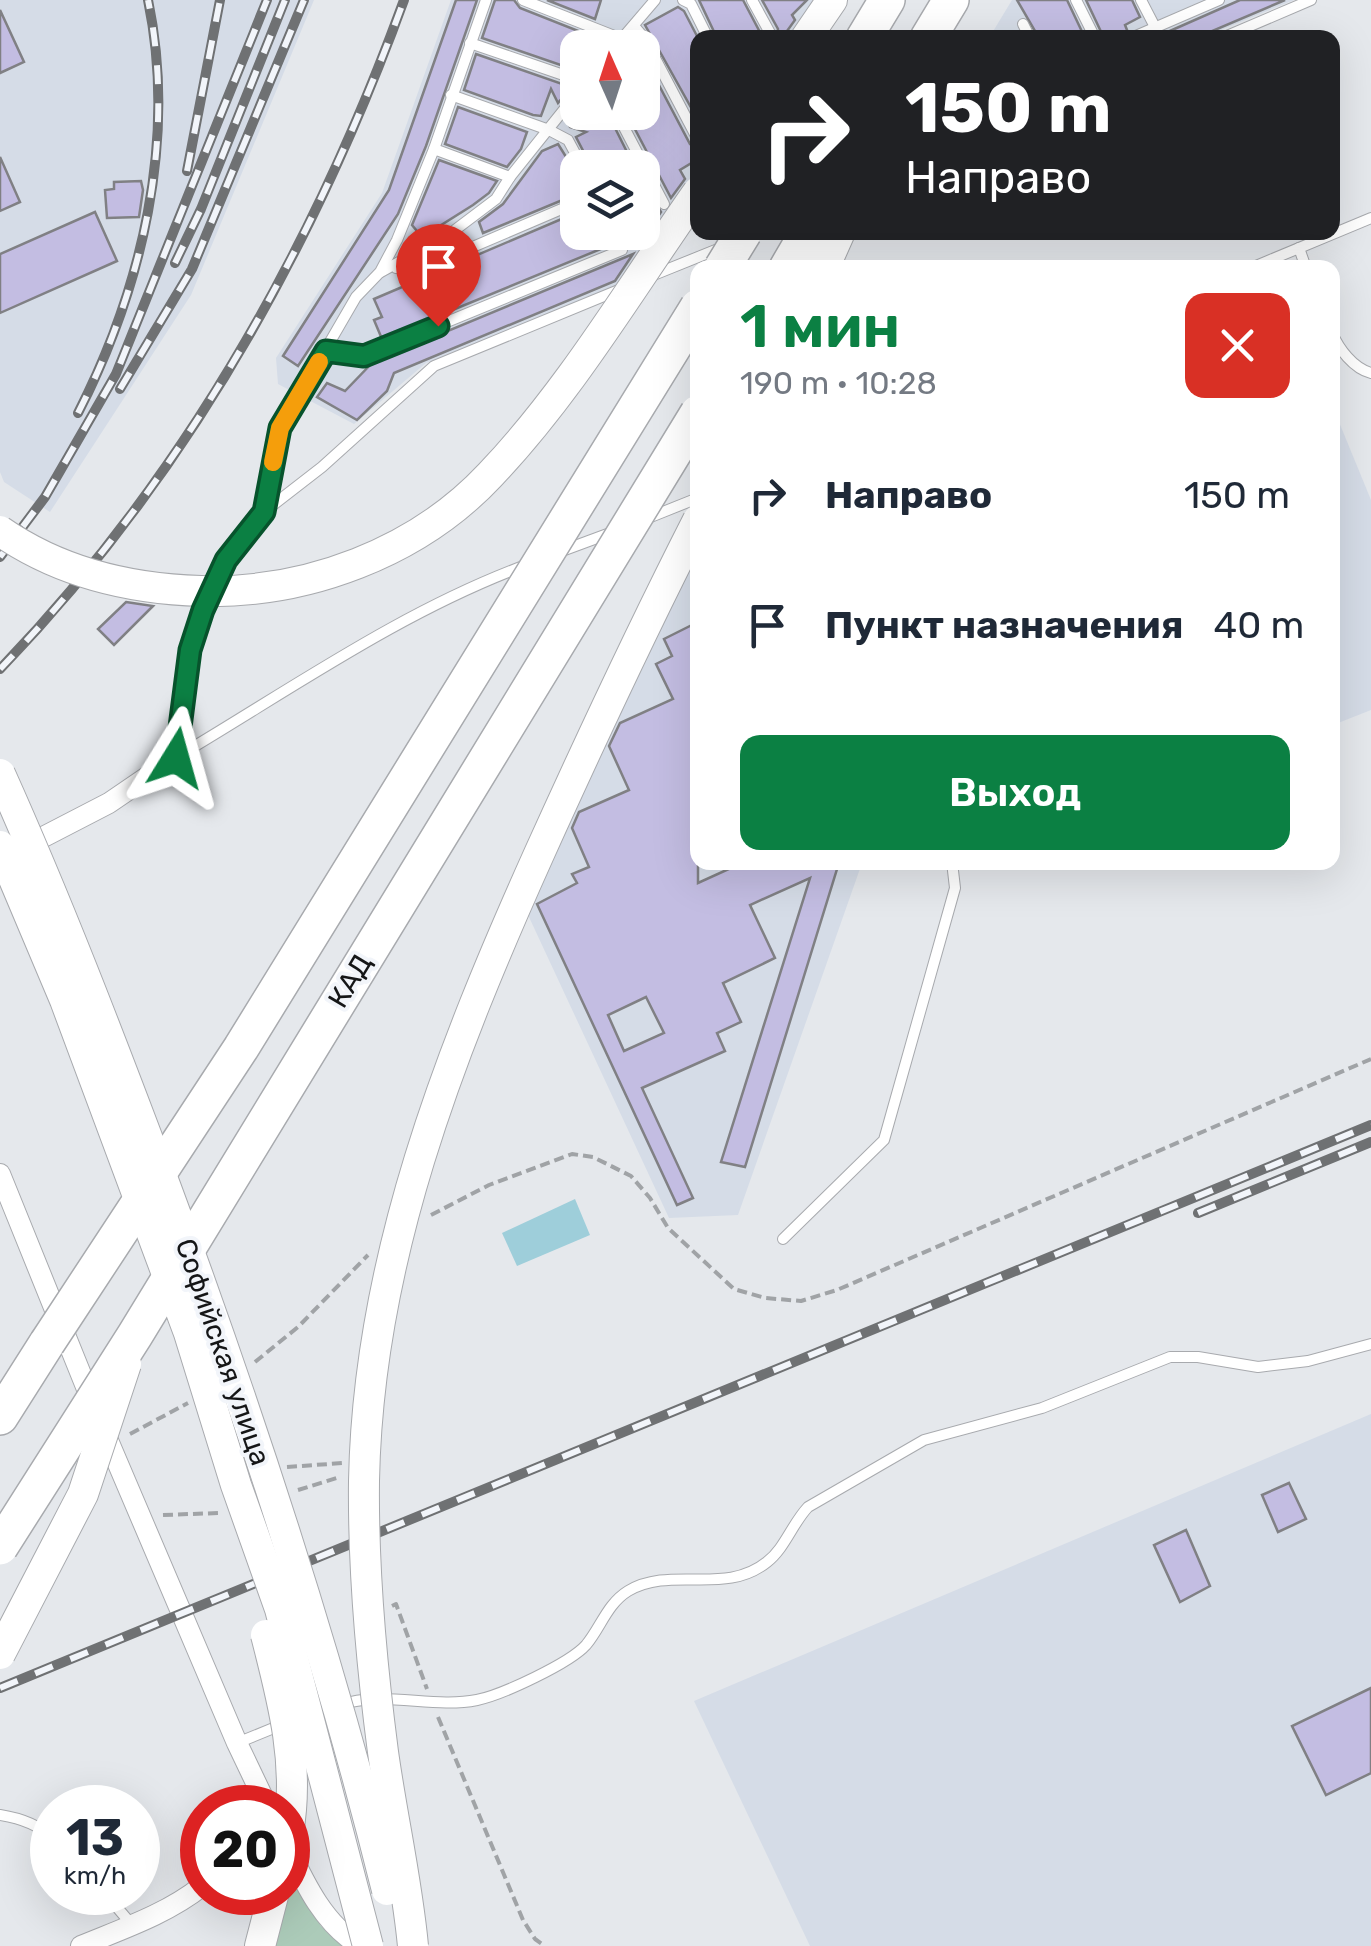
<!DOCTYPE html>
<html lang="ru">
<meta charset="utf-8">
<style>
body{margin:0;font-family:Rubik,sans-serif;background:#f6f6f7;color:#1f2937;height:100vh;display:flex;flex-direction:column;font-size:38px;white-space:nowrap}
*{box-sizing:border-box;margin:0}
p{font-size:32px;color:#747a83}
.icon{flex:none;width:55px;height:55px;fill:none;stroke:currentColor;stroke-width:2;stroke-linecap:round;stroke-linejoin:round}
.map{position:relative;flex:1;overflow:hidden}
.details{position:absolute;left:690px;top:260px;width:650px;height:610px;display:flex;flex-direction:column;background:#fff;border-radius:20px;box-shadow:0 10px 40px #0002}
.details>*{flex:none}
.top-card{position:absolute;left:690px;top:30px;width:650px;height:210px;border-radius:20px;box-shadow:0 10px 40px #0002;background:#202124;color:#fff;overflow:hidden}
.needle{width:65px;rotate:357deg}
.tools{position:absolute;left:560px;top:30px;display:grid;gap:20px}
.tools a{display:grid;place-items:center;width:100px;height:100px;border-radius:20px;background:#fff;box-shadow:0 10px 40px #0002;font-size:50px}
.speed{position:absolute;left:30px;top:1785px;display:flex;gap:20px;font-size:50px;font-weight:700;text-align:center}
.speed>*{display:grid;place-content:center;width:130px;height:130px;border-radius:50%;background:#fff;box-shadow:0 10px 40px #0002;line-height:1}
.speed small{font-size:25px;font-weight:400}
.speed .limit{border:15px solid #d22;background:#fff;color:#111}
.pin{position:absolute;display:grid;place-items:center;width:85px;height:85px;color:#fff;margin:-102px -42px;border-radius:50% 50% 50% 0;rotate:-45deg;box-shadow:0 0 10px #0007}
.pin .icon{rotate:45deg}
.me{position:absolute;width:110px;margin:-55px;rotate:8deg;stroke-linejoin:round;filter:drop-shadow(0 0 8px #0008)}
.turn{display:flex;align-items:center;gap:35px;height:210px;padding:0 50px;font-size:45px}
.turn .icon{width:130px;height:130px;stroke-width:2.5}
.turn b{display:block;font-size:70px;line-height:85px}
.round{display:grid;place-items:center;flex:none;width:105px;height:105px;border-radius:20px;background:#f6f6f7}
.head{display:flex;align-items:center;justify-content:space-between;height:170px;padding:0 50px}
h1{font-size:60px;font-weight:600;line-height:75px;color:#0b8043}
.cta{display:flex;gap:20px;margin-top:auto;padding:20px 50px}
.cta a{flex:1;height:115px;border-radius:20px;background:#0b8043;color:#fff;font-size:40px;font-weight:600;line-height:115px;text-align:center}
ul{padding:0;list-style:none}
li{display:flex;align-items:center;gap:30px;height:130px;padding:0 50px}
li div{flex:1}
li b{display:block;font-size:38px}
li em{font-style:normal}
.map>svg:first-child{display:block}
.built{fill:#d5dce7;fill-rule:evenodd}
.green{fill:#accbb9}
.water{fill:#9eceda}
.building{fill:#c3bde2;stroke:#808084;stroke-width:2.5;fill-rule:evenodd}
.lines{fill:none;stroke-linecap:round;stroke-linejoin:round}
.lane-casing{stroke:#a8aaae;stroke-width:12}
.street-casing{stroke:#a8aaae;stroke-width:22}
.primary-casing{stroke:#a8aaae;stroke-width:32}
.highway-casing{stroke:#a8aaae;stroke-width:38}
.path{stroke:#a0a3a6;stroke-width:4;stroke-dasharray:10 5;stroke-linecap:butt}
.lane{stroke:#fff;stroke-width:10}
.street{stroke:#fff;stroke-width:20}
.primary{stroke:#fff;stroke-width:30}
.highway{stroke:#fff;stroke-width:35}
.rail-casing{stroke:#6f7173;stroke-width:10}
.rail{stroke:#f2f5fa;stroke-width:6;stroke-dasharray:19;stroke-linecap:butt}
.primary-bridge-casing{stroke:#a8aaae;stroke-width:32;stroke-linecap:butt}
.highway-bridge-casing{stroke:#a8aaae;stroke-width:38;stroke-linecap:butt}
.primary-bridge{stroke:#fff;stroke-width:30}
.highway-bridge{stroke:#fff;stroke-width:35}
.route-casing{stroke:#07532c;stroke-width:25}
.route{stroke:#0b8043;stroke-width:18}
.slow{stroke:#f59e0b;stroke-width:18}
.labels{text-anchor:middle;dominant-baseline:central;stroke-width:8;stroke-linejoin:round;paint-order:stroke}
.street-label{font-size:28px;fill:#151617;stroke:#f2f5fa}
</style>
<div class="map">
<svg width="1371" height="1946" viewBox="0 0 1371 1946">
<rect width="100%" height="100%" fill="#e5e8ec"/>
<!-- built -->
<g class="built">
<polygon points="0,0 314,0 191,295 50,512 4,482 0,472"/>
<path d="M 451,0 L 821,0 L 795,37 L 698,38 L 697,211 L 642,276 L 426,363 L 354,424 L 278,384 L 276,358 L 382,193 ZM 578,48 L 642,48 L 642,112 L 578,112 ZM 578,168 L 642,168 L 642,232 L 578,232 Z"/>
<polygon points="1012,0 1294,0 1204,37 989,38"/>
<polygon points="1332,405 1371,500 1371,710 1333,725"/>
<polygon points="697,540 698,862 862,863 738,1215 669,1218 522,902"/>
<polygon points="1371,1414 1371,1946 810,1946 694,1701"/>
</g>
<!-- green -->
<polygon class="green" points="291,1879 321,1926 342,1946 275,1946"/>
<!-- water -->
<polygon class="water" points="575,1199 590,1235 517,1266 502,1233"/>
<!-- building -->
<g class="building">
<polygon points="456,0 477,0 426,146 398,214 298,366 283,356 389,190"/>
<polygon points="495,0 514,0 520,8 596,38 593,48 578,48 578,71 482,38"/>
<polygon points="547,0 601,0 595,19"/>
<polygon points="699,0 743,0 763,38 717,38"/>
<polygon points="762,0 807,0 792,15 795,20 782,38 777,38 778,29"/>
<polygon points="1017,0 1067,0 1085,38 1039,38"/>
<polygon points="1086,0 1132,0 1140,17 1125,25 1127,30 1122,38 1104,38"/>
<polygon points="1240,0 1285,0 1196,38 1154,38"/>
<polygon points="678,7 684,11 698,38 698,120 645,25"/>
<polygon points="0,10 24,62 0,73"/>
<polygon points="642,53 690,144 698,149 698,159 680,170 685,179 671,198 626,112 642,112"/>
<polygon points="476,54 571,87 558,103 551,89 541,116 533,115 464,90"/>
<polygon points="458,107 527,132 521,149 507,167 445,144"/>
<polygon points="573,112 607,112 635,168 592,168 576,137 586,132 570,127 567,120"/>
<polygon points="558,144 573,168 566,168 577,194 483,233 479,222 503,204 542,151"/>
<polygon points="0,157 20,202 0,211"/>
<polygon points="439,160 497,181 489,193 473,205 422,237 412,225"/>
<polygon points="141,181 143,190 139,217 107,218 105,190 114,189 114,182"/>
<polygon points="642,182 661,212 657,218 642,224"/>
<polygon points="95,212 117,261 0,313 0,254"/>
<polygon points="578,212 578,232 602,232 608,246 382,339 374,320 382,317 374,299"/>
<polygon points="633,254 615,281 394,373 387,391 357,420 317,397 327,383 345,391 373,362"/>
<polygon points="126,602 153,606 114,645 98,629"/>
<path d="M 698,622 L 698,883 L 744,862 L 846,862 L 838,866 L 745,1167 L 721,1162 L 810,878 L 750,905 L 775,958 L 723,983 L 741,1022 L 717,1033 L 725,1051 L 642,1088 L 693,1198 L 677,1205 L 537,904 L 577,883 L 572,874 L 589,867 L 572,828 L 579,812 L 629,790 L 609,746 L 620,723 L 673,699 L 656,664 L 672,656 L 664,639 ZM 646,997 L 664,1033 L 624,1051 L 608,1015 Z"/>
<polygon points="1289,1483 1306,1519 1278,1532 1262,1495"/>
<polygon points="1186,1530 1210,1586 1180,1602 1154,1545"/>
<polygon points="1371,1688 1371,1773 1326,1795 1292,1726"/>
</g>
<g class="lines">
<defs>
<g id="lane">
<polyline points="523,0 622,39"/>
<polyline points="683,0 691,4 708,38"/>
<polyline points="752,0 770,33"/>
<polyline points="1076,0 1095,38"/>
<polyline points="1141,0 1155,27"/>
<polyline points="1023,24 1030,38"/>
<polyline points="634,26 645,39 698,140"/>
<polyline points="1131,38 1219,0"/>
<polyline points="1222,38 1311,0"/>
<polyline points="470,43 578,80"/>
<polyline points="614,48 655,0"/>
<polyline points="451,95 549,130 568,140 583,168"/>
<polyline points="616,112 664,204"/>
<polyline points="434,149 510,177"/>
<polyline points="1299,248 1306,268"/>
<polyline points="396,268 438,259 468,249 578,202"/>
<polyline points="1251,268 1371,218"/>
<polyline points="381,272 451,233 496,199 510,177 578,92"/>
<polyline points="651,276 723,247"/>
<path d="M 1332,333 C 1339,349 1353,368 1371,373"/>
<polyline points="325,351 364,356 622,250 614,232"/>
<polyline points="264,512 280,428 356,297 380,272 397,240 434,149 486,0"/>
<polyline points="648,518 698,498"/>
<polyline points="559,552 613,532"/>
<polyline points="175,758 191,649 203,610 226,560 264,512 322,467 434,366 621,289"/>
<path d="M 175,758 C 290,690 403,610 529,564"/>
<polyline points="783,1239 884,1140 955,888 952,862"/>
<path d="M 340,1705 C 384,1690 432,1709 477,1700 C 502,1695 570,1663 586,1645 C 601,1627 607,1604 628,1591 C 672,1565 725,1596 767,1562 C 785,1548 792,1524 808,1507 L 924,1440 L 1042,1408 L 1170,1357 L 1198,1357 L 1258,1367 L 1308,1361 L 1371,1344"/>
<polyline points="237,1743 281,1725"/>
<path d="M 0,1815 C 19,1818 38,1824 52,1838"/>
<polyline points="104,1892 132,1925"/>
</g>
<g id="street">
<polyline points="20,849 109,803 175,758"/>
<polyline points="0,1174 93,1404"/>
<polyline points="104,1431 237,1743 268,1808"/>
<path d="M 288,1848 C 305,1884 325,1926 361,1946"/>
<path d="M 81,1946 C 122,1929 167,1914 202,1886"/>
</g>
<g id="primary">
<polyline points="806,38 832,0"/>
<polyline points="824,268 840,232"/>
<polyline points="260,1946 274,1892"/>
</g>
<g id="highway">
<polyline points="864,38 887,0"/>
<polyline points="928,38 951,0"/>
<polyline points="787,268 808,232"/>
<polyline points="0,1417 47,1343"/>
</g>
</defs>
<!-- lane casing -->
<use href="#lane" class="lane-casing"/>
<!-- street casing -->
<use href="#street" class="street-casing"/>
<!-- primary casing -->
<use href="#primary" class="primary-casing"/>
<!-- highway casing -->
<use href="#highway" class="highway-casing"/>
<!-- path -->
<g class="path">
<polyline points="431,1215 489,1185 572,1154 593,1157 631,1176 650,1198 668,1228 734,1289 765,1298 801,1301 837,1290 1371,1059"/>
<polyline points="255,1362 298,1327 368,1255"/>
<polyline points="130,1434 188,1403"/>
<polyline points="287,1467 343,1463"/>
<polyline points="298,1490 340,1477"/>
<polyline points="163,1515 219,1513"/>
<polyline points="392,1606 396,1604 427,1689"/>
<polyline points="438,1717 523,1920 535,1939 545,1946"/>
</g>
<!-- lane -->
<use href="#lane" class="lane"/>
<!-- street -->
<use href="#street" class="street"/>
<!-- primary -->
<use href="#primary" class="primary"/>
<!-- highway -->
<use href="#highway" class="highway"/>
<defs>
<g id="rail">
<polyline points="187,171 220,0"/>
<polyline points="175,263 201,209 285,0"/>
<polyline points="120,389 192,269 304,0"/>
<path d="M 78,413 C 142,288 177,140 148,0"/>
<polyline points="0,557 45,497 116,374 267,0"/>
<path d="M 0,669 C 183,479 314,247 404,0"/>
<polyline points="1198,1213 1371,1142"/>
<polyline points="0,1688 1371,1125"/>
</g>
</defs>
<!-- rail casing -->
<use href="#rail" class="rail-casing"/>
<!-- rail -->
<use href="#rail" class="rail"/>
<defs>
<g id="primary-bridge">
<path d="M 0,531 C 59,572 130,589 201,591 C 306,594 417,553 490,475 C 570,391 631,287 698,192"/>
<path d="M 0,774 C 57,901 107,1031 156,1161 C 245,1400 325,1642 387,1890"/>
<polyline points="0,846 65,1000 189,1333 236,1485 280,1609 368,1946"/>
<path d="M 266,1635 C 283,1701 300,1765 288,1833"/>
<polyline points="0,1654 83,1494 126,1364"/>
<path d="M 413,1946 C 407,1881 392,1817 383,1752 C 372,1668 363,1566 364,1481 C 368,1260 450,1052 539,854 C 590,741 642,630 698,520"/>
</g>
<g id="highway-bridge">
<polyline points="722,268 744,232"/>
<polyline points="47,1343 241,1048 698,307"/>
<polyline points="0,1547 135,1335 698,413"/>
</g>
</defs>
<!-- primary-bridge casing -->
<use href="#primary-bridge" class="primary-bridge-casing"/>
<!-- highway-bridge casing -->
<use href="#highway-bridge" class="highway-bridge-casing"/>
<!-- primary-bridge -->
<use href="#primary-bridge" class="primary-bridge"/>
<!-- highway-bridge -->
<use href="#highway-bridge" class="highway-bridge"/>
</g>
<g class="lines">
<defs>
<polyline id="route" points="176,758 190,650 203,610 226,560 264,512 280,428 326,351 364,356 438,326"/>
</defs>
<!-- route casing -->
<use href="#route" class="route-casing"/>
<!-- route -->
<use href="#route" class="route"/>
<!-- slow -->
<polyline class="slow" points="273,462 280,428 319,362"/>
</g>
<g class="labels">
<!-- street labels -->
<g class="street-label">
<text transform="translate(350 981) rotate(-59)">КАД</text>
<text transform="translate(223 1352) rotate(71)">Софийская улица</text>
</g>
</g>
</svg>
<div class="tools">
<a><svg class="needle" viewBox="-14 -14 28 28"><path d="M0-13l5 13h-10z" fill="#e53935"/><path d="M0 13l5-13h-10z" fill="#747a83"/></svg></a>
<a><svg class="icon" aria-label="layers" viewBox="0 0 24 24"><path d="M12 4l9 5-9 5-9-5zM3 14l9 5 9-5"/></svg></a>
</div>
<div class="speed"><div>13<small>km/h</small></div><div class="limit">20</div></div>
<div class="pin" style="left:438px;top:326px;background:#d93025"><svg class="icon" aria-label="arrive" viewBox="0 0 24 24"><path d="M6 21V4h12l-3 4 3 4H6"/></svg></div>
<svg class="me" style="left:176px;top:758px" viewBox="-20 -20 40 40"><path d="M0-17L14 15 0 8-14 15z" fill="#0b8043" stroke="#fff" stroke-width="4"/></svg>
<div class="top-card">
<div class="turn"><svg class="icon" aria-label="right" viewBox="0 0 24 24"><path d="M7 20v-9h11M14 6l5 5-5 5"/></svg><div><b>150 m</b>Направо</div></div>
</div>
<section class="details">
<div class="head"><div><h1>1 мин</h1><p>190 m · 10:28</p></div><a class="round" style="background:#d93025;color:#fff"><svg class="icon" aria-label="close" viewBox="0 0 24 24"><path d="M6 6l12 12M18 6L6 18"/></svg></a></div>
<ul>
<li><svg class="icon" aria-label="right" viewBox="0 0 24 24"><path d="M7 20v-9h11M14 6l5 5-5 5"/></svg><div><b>Направо</b></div><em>150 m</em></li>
<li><svg class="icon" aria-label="arrive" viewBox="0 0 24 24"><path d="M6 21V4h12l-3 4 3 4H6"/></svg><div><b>Пункт назначения</b></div><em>40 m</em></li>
</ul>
<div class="cta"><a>Выход</a></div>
</section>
</div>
